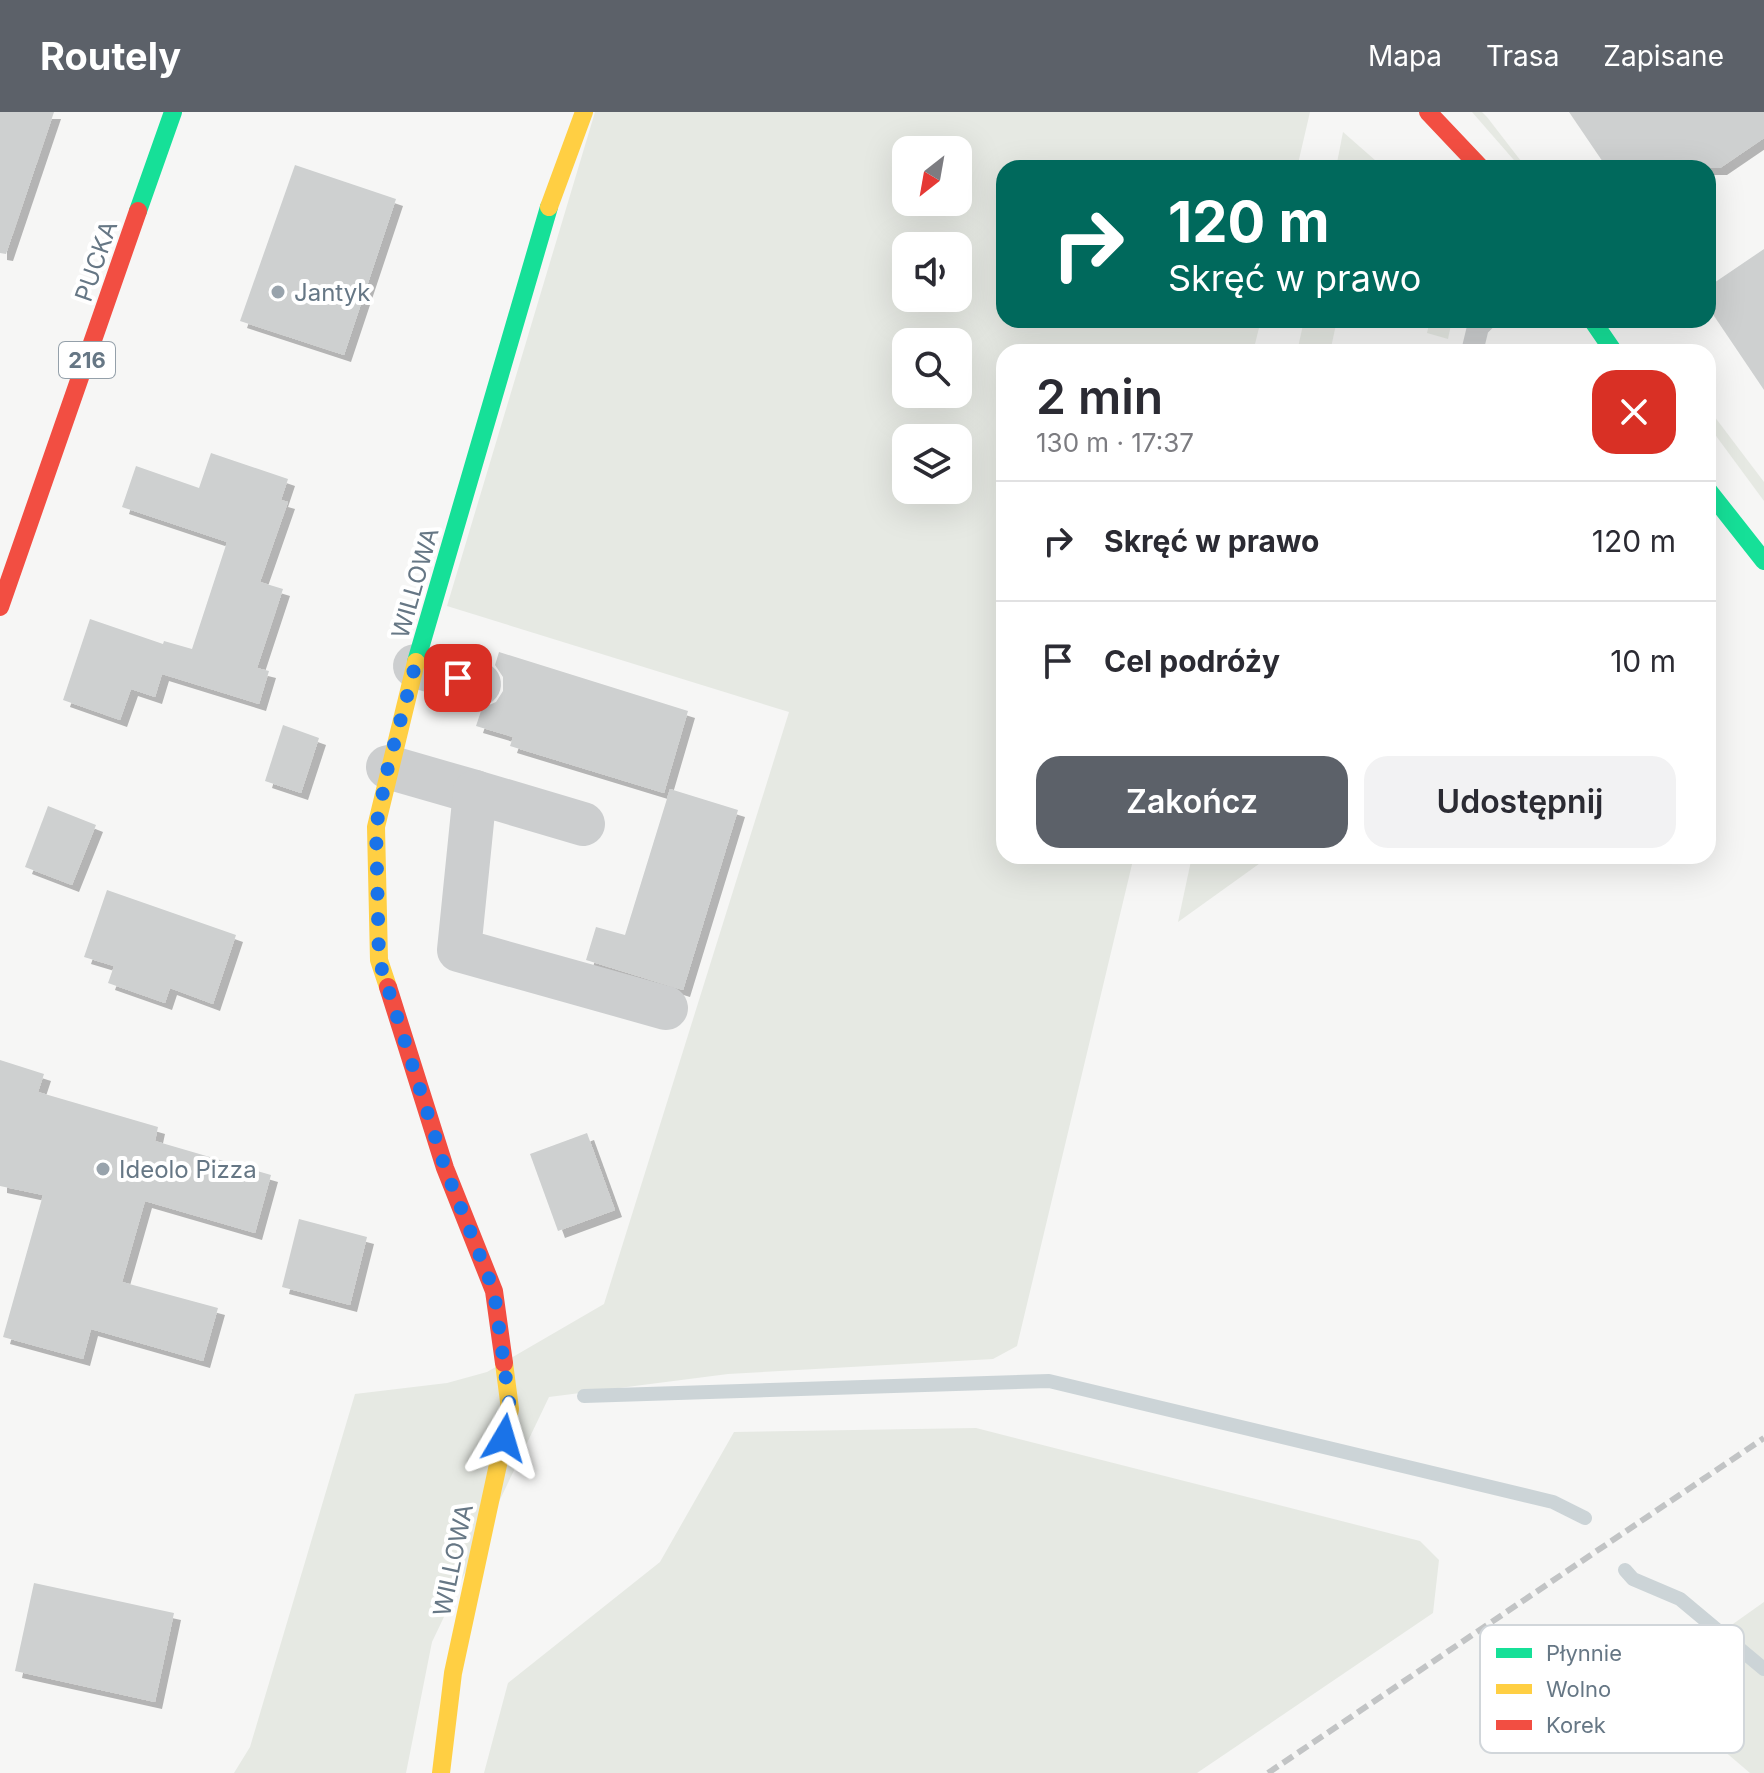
<!DOCTYPE html>
<html lang="pl">
<meta charset="utf-8">
<style>
body{margin:0;font-family:Inter,sans-serif;background:#f2f2f3;color:#2b2b33;height:100vh;display:flex;flex-direction:column;font-size:30px;white-space:nowrap}
*{box-sizing:border-box;margin:0}
p{font-size:26px;color:#7c7c81}
.icon{flex:none;width:44px;height:44px;fill:none;stroke:currentColor;stroke-width:2;stroke-linecap:round;stroke-linejoin:round}
.map{position:relative;flex:1;overflow:hidden}
.panel{position:absolute;left:996px;top:232px;width:720px;height:520px;display:flex;flex-direction:column;background:#fff;border-radius:24px;box-shadow:0 8px 32px #0002}
.panel>*{flex:none}
.top-card{position:absolute;left:996px;top:48px;width:720px;height:168px;border-radius:24px;box-shadow:0 8px 32px #0002;background:#00695c;color:#fff;overflow:hidden}
.needle{width:52px;rotate:211deg}
.fabs{position:absolute;left:892px;top:24px;display:grid;gap:16px}
.fabs a{display:grid;place-items:center;width:80px;height:80px;border-radius:16px;background:#fff;box-shadow:0 8px 32px #0002;font-size:40px}
.pin{position:absolute;display:grid;place-items:center;width:68px;height:68px;color:#fff;margin:-34px;border-radius:16px;box-shadow:0 4px 12px #0006}
.me{position:absolute;width:88px;margin:-44px;rotate:7deg;stroke-linejoin:round;filter:drop-shadow(0 0 6px #0008)}
.turn{display:flex;align-items:center;gap:28px;height:168px;padding:0 40px;font-size:36px}
.turn .icon{width:104px;height:104px;stroke-width:2.5}
.turn b{display:block;font-size:56px;line-height:68px}
.round{display:grid;place-items:center;flex:none;width:84px;height:84px;border-radius:24px;background:#f2f2f3}
.overview{display:flex;align-items:center;justify-content:space-between;height:136px;padding:0 40px}
h1{font-size:48px;font-weight:600;line-height:60px}
.action{display:flex;gap:16px;margin-top:auto;padding:16px 40px}
.action a{flex:1;height:92px;border-radius:24px;background:#5c6169;color:#fff;font-size:32px;font-weight:600;line-height:92px;text-align:center}
.action a+a{background:#f2f2f3;color:#2b2b33}
ul{padding:0;list-style:none}
li{display:flex;align-items:center;gap:24px;height:120px;padding:0 40px;border-top:2px solid #e1e1e2}
li div{flex:1}
li b{display:block;font-size:30px}
li em{font-style:normal}
header{display:flex;align-items:center;gap:48px;box-sizing:border-box;height:112px;padding:0 40px;background:#5c6169;color:#fff}
header strong{font-size:38px}
nav{display:flex;gap:44px;margin-inline-start:auto;font-size:28px}
.map>svg:first-child{display:block}
.green{fill:#e6e9e3;fill-rule:evenodd}
.lines{fill:none;stroke-linecap:round;stroke-linejoin:round}
.stream{stroke:#ccd4d7;stroke-width:14}
.building{fill:#ced0d0;filter:url(#shadow)}
.lane{stroke:#cccecf;stroke-width:22}
.street{stroke:#cccecf;stroke-width:44}
.fast{stroke:#16e098;stroke-width:18}
.slow{stroke:#ffcf43;stroke-width:18}
.jam{stroke:#f24e42;stroke-width:18}
.rail{stroke:#c2c4c5;stroke-width:6;stroke-dasharray:12 6;stroke-linecap:butt}
.route{stroke:#1a73e8;stroke-width:14;stroke-dasharray:0 25.2}
.poi-dot{fill:#98a3ac;stroke:#fff;stroke-width:3}
.labels{text-anchor:middle;dominant-baseline:central;stroke-width:8;stroke-linejoin:round;paint-order:stroke}
.shield{fill:#fff;stroke:#94a0aa;stroke-width:2}
.shield-label{font-size:22px;font-weight:bold;fill:#667785}
.street-label{font-size:24px;fill:#667785;stroke:#fff}
.poi-label{font-size:24px;fill:#667785;stroke:#fff;text-anchor:start}
.key{fill:#fff;stroke:#d1d6da;stroke-width:2}
.key-label{font-size:22px;fill:#667785}
</style>
<header>
<strong>Routely</strong>
<nav><a>Mapa</a><a>Trasa</a><a>Zapisane</a></nav>
</header>
<div class="map">
<svg width="1764" height="1661" viewBox="0 0 1764 1661">
<defs>
<filter id="shadow"><feDropShadow dx="7" dy="7" stdDeviation="0" flood-color="#0004"/></filter>
</defs>
<rect width="100%" height="100%" fill="#f6f6f5"/>
<!-- green -->
<g class="green">
<path d="M 595,0 L 1310,0 L 1297,56 L 1004,56 L 1004,208 L 1261,208 L 1253,240 L 1004,240 L 1004,744 L 1134,744 L 1017,1234 L 993,1247 L 728,1262 L 549,1285 L 432,1530 L 406,1661 L 234,1661 L 250,1635 L 355,1282 L 447,1271 L 487,1260 L 604,1192 L 789,600 L 447,494 ZM 906,38 L 958,38 L 958,90 L 906,90 ZM 906,134 L 958,134 L 958,186 L 906,186 ZM 906,230 L 958,230 L 958,282 L 906,282 ZM 906,326 L 958,326 L 958,378 L 906,378 Z"/>
<polygon points="1472,0 1482,0 1487,5 1524,53 1520,55"/>
<polygon points="1343,20 1384,56 1336,56"/>
<polygon points="1304,208 1337,208 1330,240 1297,240"/>
<polygon points="1430,208 1452,208 1448,227 1427,221"/>
<polygon points="1711,300 1764,370 1764,389 1708,313"/>
<polygon points="1192,744 1270,744 1178,810"/>
<polygon points="976,1316 1420,1429 1439,1448 1433,1501 1197,1661 484,1661 508,1571 660,1450 734,1320"/>
<polygon points="1764,1490 1764,1661 1750,1661 1647,1573"/>
</g>
<g class="lines">
<!-- stream -->
<g class="stream">
<polyline points="584,1284 1049,1269 1553,1390 1585,1406"/>
<polyline points="1625,1458 1633,1467 1680,1487 1764,1557"/>
</g>
</g>
<!-- building -->
<g class="building">
<polygon points="0,0 54,0 6,142 0,141"/>
<polygon points="1569,0 1764,0 1764,26 1720,56 1607,56"/>
<polygon points="295,53 396,87 344,243 240,209"/>
<polygon points="1764,137 1764,278 1708,195 1708,175"/>
<polygon points="211,341 288,367 281,388 288,390 260,470 283,477 257,556 269,559 259,592 162,562 155,585 131,577 120,608 63,588 90,507 163,532 164,529 192,537 227,430 122,395 136,354 199,376"/>
<polygon points="499,540 688,599 664,681 510,634 513,625 476,614 482,596 496,590 503,579 503,565 495,553"/>
<polygon points="283,613 319,626 301,681 265,669"/>
<polygon points="670,677 738,698 683,878 586,848 596,815 625,823"/>
<polygon points="48,694 96,713 72,773 25,755"/>
<polygon points="107,778 236,823 213,892 170,876 165,891 108,871 114,854 84,845"/>
<polygon points="0,948 44,962 38,980 158,1015 155,1029 271,1063 255,1121 145,1089 122,1170 218,1196 203,1249 91,1217 83,1247 3,1225 43,1083 0,1074"/>
<polygon points="587,1021 615,1098 558,1119 530,1042"/>
<polygon points="299,1107 367,1125 350,1193 282,1175"/>
<polygon points="34,1471 174,1501 155,1590 15,1559"/>
</g>
<g class="lines">
<!-- lane -->
<polyline class="lane" points="1472,240 1478,215 1485,208"/>
<!-- street -->
<g class="street">
<polyline points="415,554 479,572"/>
<polyline points="388,655 475,680"/>
<polyline points="583,712 475,680 459,838 666,896"/>
</g>
<!-- fast -->
<g class="fast">
<polyline points="138,99 173,0"/>
<polyline points="1592,208 1614,240"/>
<polyline points="1708,378 1764,449"/>
<polyline points="416,550 549,95"/>
</g>
<!-- slow -->
<g class="slow">
<polyline points="549,95 584,0"/>
<polyline points="388,875 379,848 376,715 416,550"/>
<polyline points="441,1661 453,1561 510,1297 504,1251"/>
</g>
<!-- jam -->
<g class="jam">
<polyline points="1428,0 1481,56"/>
<polyline points="0,495 138,99"/>
<polyline points="388,875 445,1056 494,1179 504,1251"/>
</g>
<!-- rail -->
<polyline class="rail" points="1268,1661 1764,1326"/>
</g>
<g class="lines">
<!-- route -->
<polyline class="route" points="458,566 415,554 388,655 376,715 379,848 445,1056 494,1179 510,1297 504,1326"/>
</g>
<!-- markers -->
<g class="poi-dot">
<circle cx="278" cy="180" r="8"/>
<circle cx="103" cy="1057" r="8"/>
</g>
<g class="labels">
<!-- shield labels -->
<rect class="shield" x="59" y="230" width="56" height="36" rx="6"/>
<g class="shield-label">
<text x="87" y="248">216</text>
</g>
<!-- street labels -->
<g class="street-label">
<text transform="translate(96 149) rotate(-71)">PUCKA</text>
<text transform="translate(415 471) rotate(-74)">WILLOWA</text>
<text transform="translate(453 1448) rotate(-78)">WILLOWA</text>
</g>
<!-- poi labels -->
<g class="poi-label">
<text x="294" y="180">Jantyk</text>
<text x="119" y="1057">Ideolo Pizza</text>
</g>
</g>
<!-- legend -->
<rect x="1480" y="1513" width="264" height="128" rx="12" class="key"/>
<rect x="1496" y="1536" width="36" height="10" fill="#16e098"/>
<rect x="1496" y="1572" width="36" height="10" fill="#ffcf43"/>
<rect x="1496" y="1608" width="36" height="10" fill="#f24e42"/>
<g class="key-label">
<text x="1546" y="1549">Płynnie</text>
<text x="1546" y="1585">Wolno</text>
<text x="1546" y="1621">Korek</text>
</g>
</svg>
<div class="fabs">
<a><svg class="needle" viewBox="-14 -14 28 28"><path d="M0-13l5 13h-10z" fill="#e53935"/><path d="M0 13l5-13h-10z" fill="#7c7c81"/></svg></a>
<a><svg class="icon" aria-label="sound" viewBox="0 0 24 24"><path d="M4 9h4l5-4v14l-5-4H4zM17 9q2 3 0 6"/></svg></a>
<a><svg class="icon" aria-label="search" viewBox="0 0 24 24"><circle cx="10" cy="10" r="6"/><path d="M15 15l6 6"/></svg></a>
<a><svg class="icon" aria-label="layers" viewBox="0 0 24 24"><path d="M12 4l9 5-9 5-9-5zM3 14l9 5 9-5"/></svg></a>
</div>
<div class="pin" style="left:458px;top:566px;background:#d93025"><svg class="icon" aria-label="arrive" viewBox="0 0 24 24"><path d="M6 21V4h12l-3 4 3 4H6"/></svg></div>
<svg class="me" style="left:504px;top:1326px" viewBox="-20 -20 40 40"><path d="M0-17L14 15 0 8-14 15z" fill="#1a73e8" stroke="#fff" stroke-width="4"/></svg>
<div class="top-card">
<div class="turn"><svg class="icon" aria-label="right" viewBox="0 0 24 24"><path d="M7 20v-9h11M14 6l5 5-5 5"/></svg><div><b>120 m</b>Skręć w prawo</div></div>
</div>
<section class="panel">
<div class="overview"><div><h1>2 min</h1><p>130 m · 17:37</p></div><a class="round" style="background:#d93025;color:#fff"><svg class="icon" aria-label="close" viewBox="0 0 24 24"><path d="M6 6l12 12M18 6L6 18"/></svg></a></div>
<ul>
<li><svg class="icon" aria-label="right" viewBox="0 0 24 24"><path d="M7 20v-9h11M14 6l5 5-5 5"/></svg><div><b>Skręć w prawo</b></div><em>120 m</em></li>
<li><svg class="icon" aria-label="arrive" viewBox="0 0 24 24"><path d="M6 21V4h12l-3 4 3 4H6"/></svg><div><b>Cel podróży</b></div><em>10 m</em></li>
</ul>
<div class="action"><a>Zakończ</a><a>Udostępnij</a></div>
</section>
</div>
